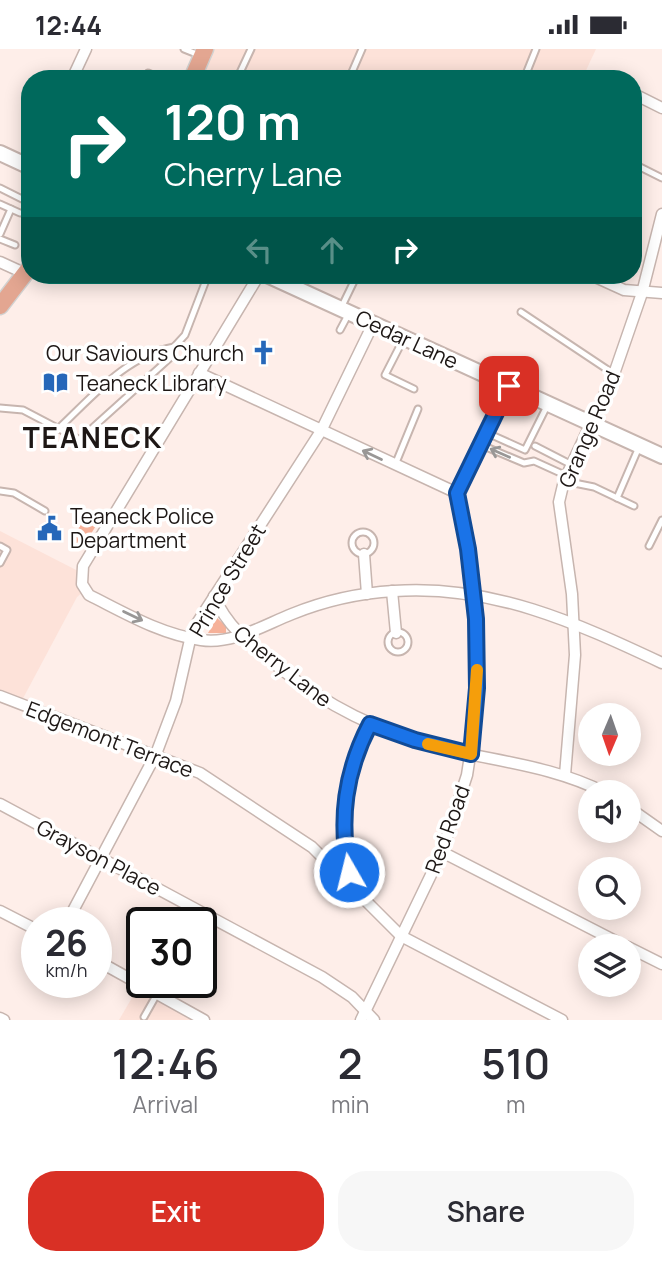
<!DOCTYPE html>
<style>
body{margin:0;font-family:Manrope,sans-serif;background:#f7f7f7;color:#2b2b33;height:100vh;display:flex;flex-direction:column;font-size:26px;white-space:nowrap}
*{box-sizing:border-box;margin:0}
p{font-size:23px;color:#7c7c81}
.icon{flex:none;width:38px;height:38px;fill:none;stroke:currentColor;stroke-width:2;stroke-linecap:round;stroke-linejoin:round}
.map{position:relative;height:971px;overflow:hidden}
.sheet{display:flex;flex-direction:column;background:#fff;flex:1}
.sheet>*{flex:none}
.top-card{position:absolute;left:21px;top:21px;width:621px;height:214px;border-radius:28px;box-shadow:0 4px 18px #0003;background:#00695c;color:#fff;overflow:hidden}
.needle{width:46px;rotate:182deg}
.fabs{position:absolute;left:578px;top:654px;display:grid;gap:14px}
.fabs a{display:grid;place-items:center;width:63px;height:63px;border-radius:50%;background:#fff;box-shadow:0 4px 18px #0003;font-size:35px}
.speed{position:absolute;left:21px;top:858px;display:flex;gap:14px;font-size:35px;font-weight:700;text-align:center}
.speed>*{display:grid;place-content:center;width:91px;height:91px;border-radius:50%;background:#fff;box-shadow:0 4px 18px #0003;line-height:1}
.speed small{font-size:18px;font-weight:400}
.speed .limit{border:4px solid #111;border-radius:10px;background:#fff;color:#111}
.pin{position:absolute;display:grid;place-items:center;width:60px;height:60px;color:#fff;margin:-30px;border-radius:14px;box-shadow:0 4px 10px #0006}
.me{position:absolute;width:77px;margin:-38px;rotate:352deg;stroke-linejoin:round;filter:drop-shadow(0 0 5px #0008)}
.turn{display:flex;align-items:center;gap:24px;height:147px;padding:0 28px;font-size:32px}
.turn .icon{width:91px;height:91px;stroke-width:2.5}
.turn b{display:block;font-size:49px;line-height:60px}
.lanes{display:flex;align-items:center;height:66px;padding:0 28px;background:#0003;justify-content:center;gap:35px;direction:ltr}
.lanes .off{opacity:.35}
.eta{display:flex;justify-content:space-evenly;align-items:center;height:119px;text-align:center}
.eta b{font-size:42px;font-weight:600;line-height:49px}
.cta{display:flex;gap:14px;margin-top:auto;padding:14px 28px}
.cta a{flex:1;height:80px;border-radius:28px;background:#d93025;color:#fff;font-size:28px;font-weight:600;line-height:80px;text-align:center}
.cta a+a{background:#f7f7f7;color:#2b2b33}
.status{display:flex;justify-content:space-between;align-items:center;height:49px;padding:0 35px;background:#fff;direction:ltr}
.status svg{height:19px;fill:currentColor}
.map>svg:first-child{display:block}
.built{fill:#fde2d9}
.green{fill:#f6b199}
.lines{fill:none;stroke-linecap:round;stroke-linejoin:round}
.lane-casing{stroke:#c7b5af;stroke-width:9}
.street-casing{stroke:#c7b5af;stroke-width:13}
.secondary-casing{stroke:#c7b5af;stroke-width:18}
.primary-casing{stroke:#d2d1d0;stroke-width:19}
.lane{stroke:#fff;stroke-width:5}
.street{stroke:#fff;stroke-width:10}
.secondary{stroke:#fff;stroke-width:14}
.primary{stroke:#e3a691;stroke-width:16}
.oneway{stroke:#999796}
.route-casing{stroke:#114b97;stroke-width:18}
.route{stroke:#1a73e8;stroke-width:12}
.slow{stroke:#f59e0b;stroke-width:12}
.labels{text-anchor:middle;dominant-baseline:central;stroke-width:7;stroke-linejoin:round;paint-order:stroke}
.street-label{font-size:21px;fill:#1d1715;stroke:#fff}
.poi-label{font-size:21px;fill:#1d1715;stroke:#fff;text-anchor:start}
.district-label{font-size:28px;font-weight:bold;letter-spacing:2px;fill:#1d1715;stroke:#fff}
</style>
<div class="status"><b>12:44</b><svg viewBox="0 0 49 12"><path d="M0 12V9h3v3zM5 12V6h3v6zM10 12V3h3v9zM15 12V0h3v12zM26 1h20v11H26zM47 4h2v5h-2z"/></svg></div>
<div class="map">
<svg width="662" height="971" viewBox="0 0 662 971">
<rect width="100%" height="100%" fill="#feeee9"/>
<!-- built -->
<g class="built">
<polygon points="205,0 596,0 582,30 192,30"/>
<polygon points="0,482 82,524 85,541 77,548 20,655 0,647"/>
<polygon points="140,935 203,971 119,971"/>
</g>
<!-- green -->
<g class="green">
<polygon points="85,468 97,475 83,498 72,491"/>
<polygon points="217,569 226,577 226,584 208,584"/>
</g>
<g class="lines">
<defs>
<g id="lane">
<polyline points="184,0 199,6"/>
<polyline points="144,30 148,24 162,30"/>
<polyline points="237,30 251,0"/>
<polyline points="349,30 362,0"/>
<polyline points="524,30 536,0"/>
<polyline points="634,115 662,129"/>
<polyline points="0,139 30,154"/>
<polyline points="0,155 20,164"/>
<polyline points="0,185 11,160"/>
<polyline points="0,190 15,196"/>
<polyline points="438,226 443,228"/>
<polyline points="342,257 357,226"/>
<polyline points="521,263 614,325"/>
<polyline points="340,281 348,266"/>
<polyline points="404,289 385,326 414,340"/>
<polyline points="0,359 23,361 84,393"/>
<path d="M 59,379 C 92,348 127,306 174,298"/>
<polyline points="485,383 525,401 548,355"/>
<polyline points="79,391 171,308 174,298 185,286 208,226"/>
<polyline points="479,395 524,414 534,412 567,427"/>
<polyline points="535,397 572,416"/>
<polyline points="395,416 418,360"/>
<polyline points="564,432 594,438 634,457"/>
<polyline points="0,442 14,444 45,462"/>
<polyline points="617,449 639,398"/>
<circle cx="363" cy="494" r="11"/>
<polyline points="0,497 7,501 0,514"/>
<polyline points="649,497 662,471"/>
<circle cx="398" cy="593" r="10"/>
<polyline points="144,968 157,945"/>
</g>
<g id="street">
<polyline points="72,30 86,0"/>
<polyline points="634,45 662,59"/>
<polyline points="0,213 24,224"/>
<path d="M 259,226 L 83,517 L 82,535 L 89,546 C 125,564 160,585 201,591 C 232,596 264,576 292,565 C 324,552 360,544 394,542 C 491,535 577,574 662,614"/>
<polyline points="591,226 624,241 662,244"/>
<polyline points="199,324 457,444"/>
<polyline points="364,505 367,545"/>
<polyline points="392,542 396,584"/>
<path d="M 214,547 C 227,578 251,596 277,617 C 327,657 379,683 442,699 C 499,713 553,717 606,744"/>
<polyline points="0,647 200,724 312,798 401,887 562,971"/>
<polyline points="565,726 575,606 572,545 559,453 564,432 614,325 642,244 662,165"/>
<polyline points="0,755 322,928 352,948 374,971"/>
<polyline points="628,758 662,782"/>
<polyline points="442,803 627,898"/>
<path d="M 353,836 C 336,780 344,726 370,675"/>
<polyline points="0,862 37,881"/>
<polyline points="67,873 156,705 176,652 192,582 321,382 373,275"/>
<polyline points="628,898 662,915"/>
<polyline points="96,911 204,971"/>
<polyline points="0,969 4,971"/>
<polyline points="361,971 442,803 467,726 475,674 478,604 468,500 457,444 509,337"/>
</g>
<g id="secondary">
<polyline points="0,104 30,118"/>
<polyline points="267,226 662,407"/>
</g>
<g id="primary">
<polyline points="192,30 205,0"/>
<polyline points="0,257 30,218"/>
</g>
</defs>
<!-- lane casing -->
<use href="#lane" class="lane-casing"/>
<!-- street casing -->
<use href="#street" class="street-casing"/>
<!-- secondary casing -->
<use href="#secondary" class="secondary-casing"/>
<!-- primary casing -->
<use href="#primary" class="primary-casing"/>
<!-- lane -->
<use href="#lane" class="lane"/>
<!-- street -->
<use href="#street" class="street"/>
<!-- secondary -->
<use href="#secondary" class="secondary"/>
<!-- primary -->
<use href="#primary" class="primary"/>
</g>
<!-- one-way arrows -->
<defs><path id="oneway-shaft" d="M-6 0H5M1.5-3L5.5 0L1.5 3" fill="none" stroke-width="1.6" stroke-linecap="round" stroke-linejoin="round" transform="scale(1.75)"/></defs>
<g class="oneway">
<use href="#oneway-shaft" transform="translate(500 404) rotate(-156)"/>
<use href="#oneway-shaft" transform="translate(372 406) rotate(-155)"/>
<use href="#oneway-shaft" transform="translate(133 567) rotate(26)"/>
</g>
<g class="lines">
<defs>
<path id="route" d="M 349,823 C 339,770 345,723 370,675 L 415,691 L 471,705 L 477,639 L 476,570 L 468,500 L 457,444 L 509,337"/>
</defs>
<!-- route casing -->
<use href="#route" class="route-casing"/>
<!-- route -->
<use href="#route" class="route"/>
<!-- slow -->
<polyline class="slow" points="428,695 471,705 477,621"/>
</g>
<!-- icons -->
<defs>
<symbol id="church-bare" viewBox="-9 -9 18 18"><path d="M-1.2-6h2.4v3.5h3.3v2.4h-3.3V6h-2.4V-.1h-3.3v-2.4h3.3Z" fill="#2667b9" stroke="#fff" stroke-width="2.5" paint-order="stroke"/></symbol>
<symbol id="library-bare" viewBox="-9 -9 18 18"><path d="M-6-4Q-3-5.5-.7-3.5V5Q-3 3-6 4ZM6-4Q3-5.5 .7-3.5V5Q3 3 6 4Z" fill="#2667b9" stroke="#fff" stroke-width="2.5" paint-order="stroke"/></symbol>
<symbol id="civic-bare" viewBox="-9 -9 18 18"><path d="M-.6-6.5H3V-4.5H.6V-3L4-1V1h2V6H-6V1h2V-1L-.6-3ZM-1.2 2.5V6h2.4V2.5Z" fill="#2667b9" stroke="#fff" stroke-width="2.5" paint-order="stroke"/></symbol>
</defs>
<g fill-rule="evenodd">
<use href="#church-bare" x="246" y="286" width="35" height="35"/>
<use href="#library-bare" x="38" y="316" width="35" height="35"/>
<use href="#civic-bare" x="32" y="462" width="35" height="35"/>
</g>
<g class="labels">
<!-- street labels -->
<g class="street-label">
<text transform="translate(407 290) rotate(25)">Cedar Lane</text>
<text transform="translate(589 380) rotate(-67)">Grange Road</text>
<text transform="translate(227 531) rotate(-59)">Prince Street</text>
<text transform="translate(283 617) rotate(38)">Cherry Lane</text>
<text transform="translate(110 690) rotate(21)">Edgemont Terrace</text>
<text transform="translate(447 780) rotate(-70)">Red Road</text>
<text transform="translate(99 808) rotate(28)">Grayson Place</text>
</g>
<!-- poi labels -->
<g class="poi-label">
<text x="244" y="304" text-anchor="end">Our Saviours Church</text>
<text x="76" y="334">Teaneck Library</text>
<text x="70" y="467">Teaneck Police<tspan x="70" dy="24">Department</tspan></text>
</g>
<!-- district labels -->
<g class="district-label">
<text x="93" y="388">TEANECK</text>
</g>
</g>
</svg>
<div class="fabs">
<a><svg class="needle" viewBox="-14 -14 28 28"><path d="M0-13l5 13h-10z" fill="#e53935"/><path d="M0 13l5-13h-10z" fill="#7c7c81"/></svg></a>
<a><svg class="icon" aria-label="sound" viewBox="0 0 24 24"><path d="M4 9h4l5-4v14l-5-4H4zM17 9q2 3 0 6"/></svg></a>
<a><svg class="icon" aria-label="search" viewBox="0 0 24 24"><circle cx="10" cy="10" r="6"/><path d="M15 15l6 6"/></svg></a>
<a><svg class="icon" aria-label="layers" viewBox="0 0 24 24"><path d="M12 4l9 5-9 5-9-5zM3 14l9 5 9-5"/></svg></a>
</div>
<div class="speed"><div>26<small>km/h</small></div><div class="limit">30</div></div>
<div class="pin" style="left:509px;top:337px;background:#d93025"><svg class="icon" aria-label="arrive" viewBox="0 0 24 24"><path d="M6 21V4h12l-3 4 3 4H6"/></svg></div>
<svg class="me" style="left:349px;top:823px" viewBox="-20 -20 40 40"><circle r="17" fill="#1a73e8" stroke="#fff" stroke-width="3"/><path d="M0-11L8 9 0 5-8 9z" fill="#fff"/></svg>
<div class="top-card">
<div class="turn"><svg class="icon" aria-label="right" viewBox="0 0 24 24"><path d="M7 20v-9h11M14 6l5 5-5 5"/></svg><div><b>120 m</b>Cherry Lane</div></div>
<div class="lanes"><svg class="icon off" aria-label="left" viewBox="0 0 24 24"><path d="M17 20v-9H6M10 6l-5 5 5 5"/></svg><svg class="icon off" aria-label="ahead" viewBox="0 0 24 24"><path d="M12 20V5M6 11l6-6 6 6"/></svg><svg class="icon" aria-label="right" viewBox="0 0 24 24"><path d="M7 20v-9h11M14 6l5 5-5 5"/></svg></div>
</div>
</div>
<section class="sheet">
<div class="eta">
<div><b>12:46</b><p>Arrival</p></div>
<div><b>2</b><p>min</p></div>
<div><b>510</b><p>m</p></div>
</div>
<div class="cta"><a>Exit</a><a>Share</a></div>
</section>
